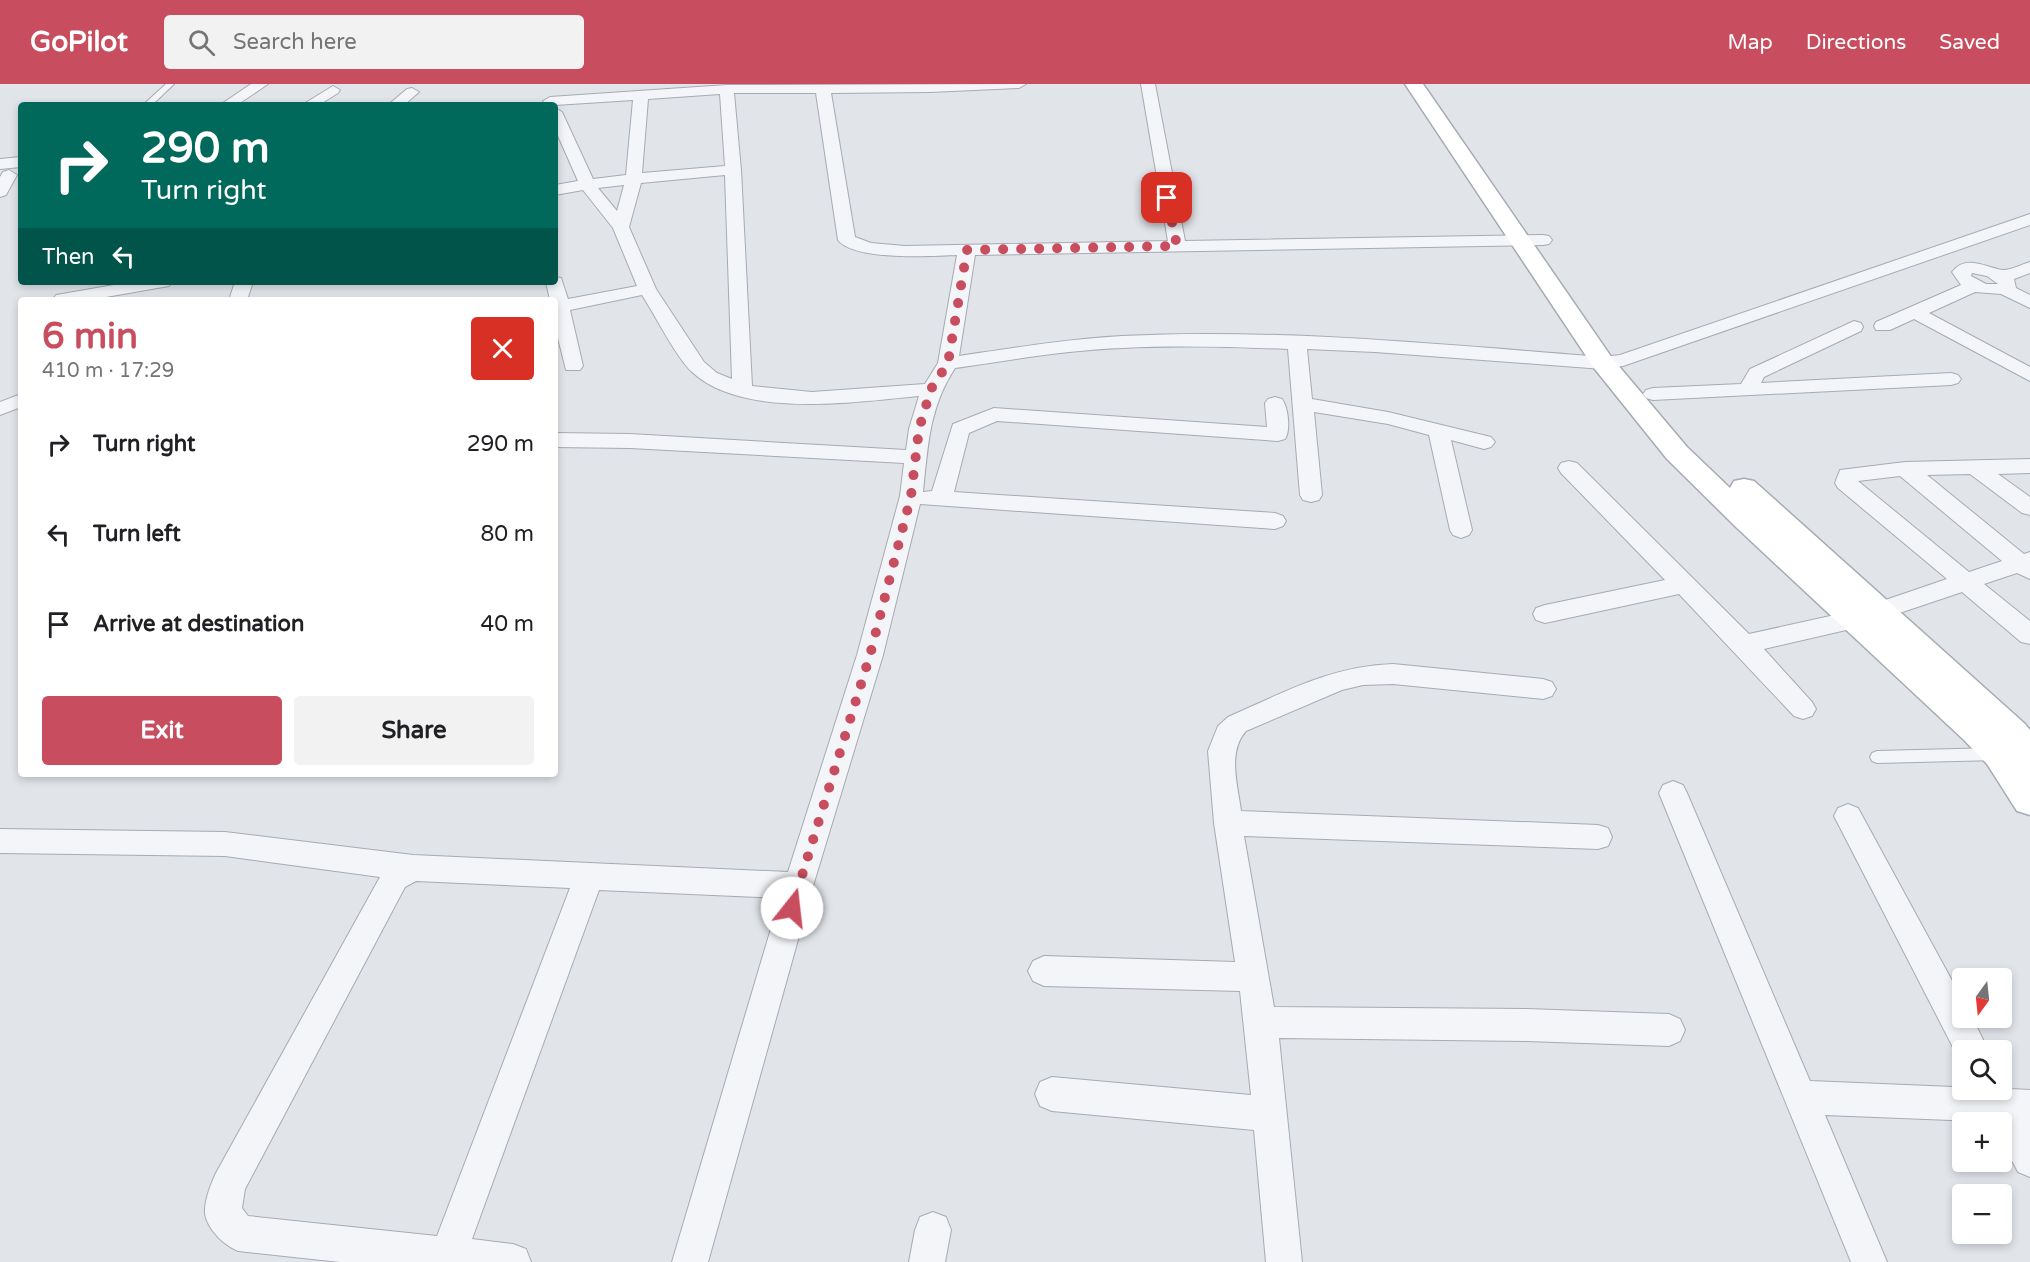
<!DOCTYPE html>
<meta charset="utf-8">
<style>
body{margin:0;font-family:"Varela Round",sans-serif;background:#f2f2f2;color:#202124;height:100vh;display:flex;flex-direction:column;font-size:22px;white-space:nowrap}
*{box-sizing:border-box;margin:0}
p{font-size:20px;color:#757577}
.icon{flex:none;width:33px;height:33px;fill:none;stroke:currentColor;stroke-width:2;stroke-linecap:round;stroke-linejoin:round}
.map{position:relative;flex:1;overflow:hidden}
.sheet{position:absolute;left:18px;top:213px;width:540px;height:480px;display:flex;flex-direction:column;background:#fff;border-radius:6px;box-shadow:0 3px 9px #0003}
.sheet>*{flex:none}
.hud{position:absolute;left:18px;top:18px;width:540px;height:183px;border-radius:6px;box-shadow:0 3px 9px #0003;background:#00695c;color:#fff;overflow:hidden}
.needle{width:39px;rotate:195deg}
.fabs{position:absolute;left:1952px;top:884px;display:grid;gap:12px}
.fabs a{display:grid;place-items:center;width:60px;height:60px;border-radius:6px;background:#fff;box-shadow:0 3px 9px #0003;font-size:30px}
.pin{position:absolute;display:grid;place-items:center;width:51px;height:51px;color:#fff;margin:-26px;border-radius:12px;box-shadow:0 3px 9px #0006}
.me{position:absolute;width:66px;margin:-33px;rotate:16deg;stroke-linejoin:round;filter:drop-shadow(0 0 4px #0008)}
.turn{display:flex;align-items:center;gap:21px;height:126px;padding:0 24px;font-size:27px}
.turn .icon{width:78px;height:78px;stroke-width:2.5}
.turn b{display:block;font-size:42px;line-height:51px}
.then{display:flex;align-items:center;height:57px;padding:0 24px;background:#0003;gap:12px;font-size:22px}
.round{display:grid;place-items:center;flex:none;width:63px;height:63px;border-radius:6px;background:#f2f2f2}
.headline{display:flex;align-items:center;justify-content:space-between;height:102px;padding:0 24px}
h1{font-size:36px;font-weight:700;line-height:45px;color:#c84d5f}
.button{display:flex;gap:12px;margin-top:auto;padding:12px 24px}
.button a{flex:1;height:69px;border-radius:6px;background:#c84d5f;color:#fff;font-size:24px;font-weight:700;line-height:69px;text-align:center}
.button a+a{background:#f2f2f2;color:#202124}
ul{padding:0;list-style:none}
li{display:flex;align-items:center;gap:18px;height:90px;padding:0 24px}
li div{flex:1}
li b{display:block;font-size:22px}
li em{font-style:normal}
header{display:flex;align-items:center;gap:36px;box-sizing:border-box;height:84px;padding:0 30px;background:#c84d5f;color:#fff}
header strong{font-size:28px}
nav{display:flex;gap:33px;margin-inline-start:auto;font-size:21px}
.search{width:420px;height:54px;background:#f2f2f2;display:flex;align-items:center;gap:15px;box-sizing:border-box;padding:0 21px;border-radius:6px;color:#757577;font-size:22px}
.map>svg:first-child{display:block}
.lines{fill:none;stroke-linecap:round;stroke-linejoin:round}
.lane-casing{stroke:#a6abb3;stroke-width:2}
.street-casing{stroke:#a6abb3;stroke-width:2}
.secondary-casing{stroke:#a6abb3;stroke-width:3}
.lane{fill:#f4f5f8;fill-rule:evenodd}
.street{fill:#f4f5f8;fill-rule:evenodd}
.secondary{fill:#fff;fill-rule:evenodd}
.route{stroke:#c84d5f;stroke-width:10;stroke-dasharray:0 18}
</style>
<header>
<strong>GoPilot</strong>
<div class="search"><svg class="icon" aria-label="search" viewBox="0 0 24 24"><circle cx="10" cy="10" r="6"/><path d="M15 15l6 6"/></svg>Search here</div>
<nav><a>Map</a><a>Directions</a><a>Saved</a></nav>
</header>
<div class="map">
<svg width="2030" height="1178" viewBox="0 0 2030 1178">
<rect width="100%" height="100%" fill="#e1e4e9"/>
<g class="lines">
<defs>
<g id="lane">
<polygon points="166,0 174,0 152,21 143,21"/>
<polygon points="1997,664 2002,666 2004,670 2002,674 1997,676 1877,679 1872,677 1870,673 1872,669 1877,667"/>
</g>
<g id="street">
<polygon points="251,0 268,0 237,21 220,21"/>
<path d="M 1026,0 L 1019,4 L 930,8 L 831,9 L 855,153 L 871,159 L 905,162 L 1168,157 L 1141,0 L 1155,0 L 1185,157 L 1543,151 L 1549,152 L 1552,156 L 1549,160 L 1543,161 L 975,171 L 959,272 C 1013,264 1067,255 1122,252 C 1282,244 1443,261 1603,273 L 1620,271 L 2030,130 L 2030,141 L 1623,282 L 1603,285 L 1375,268 L 1307,265 L 1312,315 L 1388,328 L 1491,353 L 1495,358 L 1491,363 L 1484,365 L 1451,356 L 1472,446 L 1469,451 L 1461,454 L 1453,451 L 1450,446 L 1429,351 L 1388,340 L 1314,328 L 1322,411 L 1319,416 L 1311,418 L 1303,416 L 1300,411 L 1288,265 C 1233,263 1178,261 1123,264 C 1066,266 1011,276 955,284 C 929,324 928,361 923,408 L 932,407 L 953,340 L 994,324 L 1267,343 L 1265,319 L 1268,315 L 1275,313 L 1282,315 C 1288,323 1291,346 1285,355 L 1278,357 L 997,337 L 969,349 L 954,408 L 1275,429 L 1283,432 L 1286,437 L 1283,442 L 1275,445 L 920,420 L 883,571 L 813,802 L 708,1178 L 672,1178 L 780,814 L 599,806 L 472,1155 L 513,1160 L 526,1165 L 531,1178 L 340,1178 L 238,1167 C 224,1161 208,1146 205,1130 C 204,1117 211,1100 216,1089 L 380,793 L 225,772 L 0,769 L 0,745 L 225,748 L 413,771 L 788,788 L 857,571 L 900,412 L 904,379 L 630,364 L 555,363 L 555,349 L 630,350 L 906,366 L 909,345 L 919,312 C 856,318 742,335 692,288 C 676,273 655,231 642,211 L 570,226 L 583,282 L 580,286 L 566,286 L 555,242 L 555,216 L 550,216 L 546,198 L 555,198 L 555,193 L 561,194 L 568,215 L 637,202 L 613,144 L 583,106 L 555,111 L 555,101 L 578,97 L 555,45 L 555,24 L 562,28 L 593,95 L 626,91 L 633,16 L 555,21 L 545,20 L 543,17 L 550,13 L 727,1 ZM 734,9 L 816,9 L 838,156 C 854,177 932,172 957,171 L 938,279 L 925,300 L 812,308 L 752,302 L 741,86 ZM 720,10 L 725,82 L 642,89 L 648,15 ZM 725,91 L 732,295 L 717,289 L 704,278 L 656,205 L 629,143 L 641,99 ZM 624,101 L 617,127 L 598,104 ZM 416,797 L 570,804 L 437,1152 L 248,1132 L 242,1124 L 245,1105 L 405,803 Z"/>
<polygon points="333,2 340,6 338,9 319,21 302,21"/>
<polygon points="412,4 419,8 404,21 388,21 407,5"/>
<polygon points="21,73 21,83 0,85 0,75"/>
<polygon points="9,86 17,91 6,111 0,113 0,93 3,88"/>
<path d="M 2030,178 L 2030,189 L 2014,195 L 2016,204 L 2030,211 L 2030,224 L 2001,210 L 1975,208 L 1929,229 L 2030,283 L 2030,297 L 1914,235 L 1890,246 L 1876,246 L 1874,242 L 1876,238 L 1961,201 L 1952,188 C 1965,170 1986,183 2002,186 C 2010,187 2022,180 2030,178 ZM 1972,189 L 1987,192 L 1998,200 L 1986,200 L 1971,192 Z"/>
<polygon points="131,198 172,198 169,202 163,203 89,216 53,215 56,211 62,210"/>
<polygon points="235,198 253,198 247,216 229,216"/>
<polygon points="1854,237 1861,239 1863,243 1861,247 1764,293 1761,299 1951,289 1958,291 1961,295 1958,299 1951,301 1653,316 1646,314 1643,310 1646,306 1653,304 1741,300 1750,285"/>
<polygon points="21,310 21,323 0,331 0,318"/>
<path d="M 2030,375 L 2030,389 L 1998,390 L 2030,413 L 2030,431 L 2022,429 L 1970,390 L 1927,391 L 2024,470 L 2030,468 L 2030,495 L 2017,489 L 1984,500 L 2030,537 L 2030,560 L 2021,558 L 1962,508 L 1855,544 L 1764,565 L 1812,618 L 1816,625 L 1812,632 L 1803,635 L 1794,632 L 1679,510 L 1545,539 L 1536,536 L 1533,530 L 1536,524 L 1545,521 L 1665,496 L 1561,389 L 1558,384 L 1561,379 L 1569,377 L 1577,379 L 1749,550 L 1853,527 L 1947,495 L 1838,404 L 1835,399 L 1840,386 L 1905,378 ZM 1900,392 L 2002,477 L 1969,488 L 1858,397 Z"/>
<path d="M 1393,580 L 1543,595 L 1552,598 L 1556,605 L 1552,612 L 1543,615 L 1393,600 L 1363,601 L 1342,606 L 1246,647 C 1227,668 1238,702 1241,727 L 1598,741 L 1608,744 L 1612,753 L 1608,762 L 1598,765 L 1244,752 L 1274,923 L 1527,925 L 1669,930 L 1680,935 L 1685,946 L 1680,957 L 1669,962 L 1527,957 L 1279,954 L 1302,1178 L 1266,1178 L 1254,1046 L 1052,1027 L 1040,1022 L 1035,1010 L 1040,998 L 1052,993 L 1251,1011 L 1240,907 L 1044,902 L 1033,897 L 1028,887 L 1033,877 L 1044,872 L 1235,878 L 1214,739 L 1208,667 L 1218,642 L 1228,633 C 1283,609 1331,582 1393,580 Z"/>
<polygon points="1673,697 1683,701 1687,709 1810,997 2001,1005 2001,996 2007,998 2011,1005 2030,1006 2030,1093 2018,1088 2001,1056 2001,1038 1825,1031 1887,1178 1851,1178 1659,709 1663,701"/>
<polygon points="1848,720 1858,724 1962,915 1962,933 1972,933 1988,966 1962,966 1960,977 1834,732 1838,724"/>
<polygon points="933,1128 946,1133 951,1146 945,1178 909,1178 915,1146 920,1133"/>
</g>
<polygon id="secondary" points="1405,0 1423,0 1612,274 1687,363 1730,404 1734,397 1744,395 1754,397 2024,639 2030,646 2030,731 2017,727 1987,680 1964,656 1737,444 1667,375 1594,284"/>
</defs>
<!-- lane casing -->
<use href="#lane" class="lane-casing"/>
<!-- street casing -->
<use href="#street" class="street-casing"/>
<!-- secondary casing -->
<use href="#secondary" class="secondary-casing"/>
<!-- lane -->
<use href="#lane" class="lane"/>
<!-- street -->
<use href="#street" class="street"/>
<!-- secondary -->
<use href="#secondary" class="secondary"/>
</g>
<g class="lines">
<!-- route -->
<polyline class="route" points="792,824 870,571 911,412 919,345 931,305 948,279 967,166 1177,162 1167,114"/>
</g>
</svg>
<div class="fabs">
<a><svg class="needle" viewBox="-14 -14 28 28"><path d="M0-13l5 13h-10z" fill="#e53935"/><path d="M0 13l5-13h-10z" fill="#757577"/></svg></a>
<a><svg class="icon" aria-label="search" viewBox="0 0 24 24"><circle cx="10" cy="10" r="6"/><path d="M15 15l6 6"/></svg></a>
<a>+</a>
<a>−</a>
</div>
<div class="pin" style="left:1167px;top:114px;background:#d93025"><svg class="icon" aria-label="arrive" viewBox="0 0 24 24"><path d="M6 21V4h12l-3 4 3 4H6"/></svg></div>
<svg class="me" style="left:792px;top:824px" viewBox="-20 -20 40 40"><circle r="19" fill="#fff"/><path d="M0-13L10 11 0 6-10 11z" fill="#c84d5f"/></svg>
<div class="hud">
<div class="turn"><svg class="icon" aria-label="right" viewBox="0 0 24 24"><path d="M7 20v-9h11M14 6l5 5-5 5"/></svg><div><b>290 m</b>Turn right</div></div>
<div class="then">Then<svg class="icon" aria-label="left" viewBox="0 0 24 24"><path d="M17 20v-9H6M10 6l-5 5 5 5"/></svg></div>
</div>
<section class="sheet">
<div class="headline"><div><h1>6 min</h1><p>410 m · 17:29</p></div><a class="round" style="background:#d93025;color:#fff"><svg class="icon" aria-label="close" viewBox="0 0 24 24"><path d="M6 6l12 12M18 6L6 18"/></svg></a></div>
<ul>
<li><svg class="icon" aria-label="right" viewBox="0 0 24 24"><path d="M7 20v-9h11M14 6l5 5-5 5"/></svg><div><b>Turn right</b></div><em>290 m</em></li>
<li><svg class="icon" aria-label="left" viewBox="0 0 24 24"><path d="M17 20v-9H6M10 6l-5 5 5 5"/></svg><div><b>Turn left</b></div><em>80 m</em></li>
<li><svg class="icon" aria-label="arrive" viewBox="0 0 24 24"><path d="M6 21V4h12l-3 4 3 4H6"/></svg><div><b>Arrive at destination</b></div><em>40 m</em></li>
</ul>
<div class="button"><a>Exit</a><a>Share</a></div>
</section>
</div>
